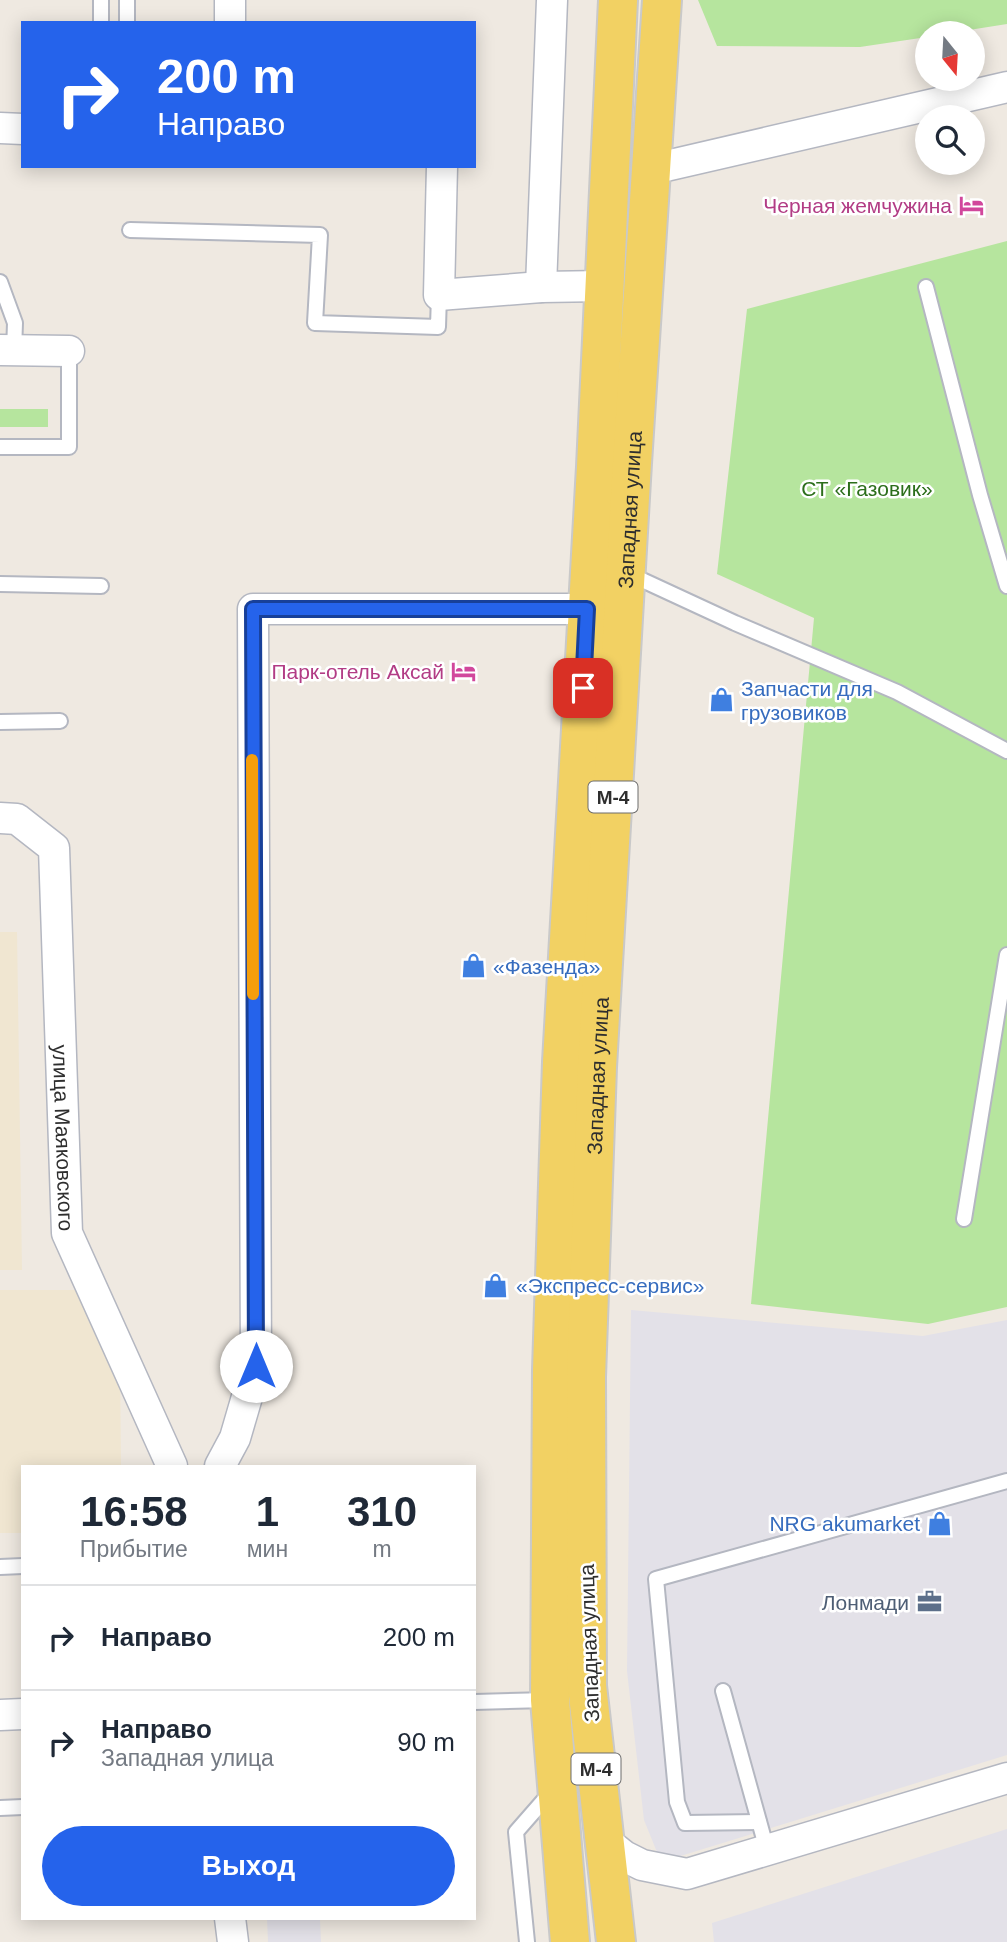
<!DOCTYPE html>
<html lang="ru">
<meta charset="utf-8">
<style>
body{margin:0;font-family:Arial,sans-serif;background:#f6f6f7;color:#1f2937;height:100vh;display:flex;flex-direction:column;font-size:26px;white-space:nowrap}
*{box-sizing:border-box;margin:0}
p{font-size:23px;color:#747a83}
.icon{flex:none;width:38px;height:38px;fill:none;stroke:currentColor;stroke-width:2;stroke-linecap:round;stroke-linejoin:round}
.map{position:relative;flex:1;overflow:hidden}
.sheet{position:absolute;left:21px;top:1465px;width:455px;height:455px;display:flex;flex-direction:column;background:#fff;border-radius:0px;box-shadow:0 4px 18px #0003}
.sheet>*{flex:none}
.top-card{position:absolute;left:21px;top:21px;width:455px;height:147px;border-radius:0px;box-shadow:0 4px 18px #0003;background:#2563eb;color:#fff;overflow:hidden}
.needle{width:46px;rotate:162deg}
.tools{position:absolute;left:915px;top:21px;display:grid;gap:14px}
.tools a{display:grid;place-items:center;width:70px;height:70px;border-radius:50%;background:#fff;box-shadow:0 4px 18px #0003;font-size:35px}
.pin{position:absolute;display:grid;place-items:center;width:60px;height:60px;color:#fff;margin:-30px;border-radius:14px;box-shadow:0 4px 10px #0006}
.me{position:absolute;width:77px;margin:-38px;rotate:0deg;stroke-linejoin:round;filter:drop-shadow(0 0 5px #0008)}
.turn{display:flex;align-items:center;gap:24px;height:147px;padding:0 21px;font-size:32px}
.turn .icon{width:91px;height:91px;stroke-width:2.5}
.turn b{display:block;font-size:49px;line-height:60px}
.eta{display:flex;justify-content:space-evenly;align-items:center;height:119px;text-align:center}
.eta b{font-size:42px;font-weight:800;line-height:49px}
.primary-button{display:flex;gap:14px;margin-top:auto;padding:14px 21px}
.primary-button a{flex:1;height:80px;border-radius:42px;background:#2563eb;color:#fff;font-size:28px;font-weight:800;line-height:80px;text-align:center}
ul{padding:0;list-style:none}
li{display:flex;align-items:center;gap:21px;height:105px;padding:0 21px;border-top:2px solid #e0e1e3}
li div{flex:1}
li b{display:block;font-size:26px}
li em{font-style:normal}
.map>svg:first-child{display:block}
.industrial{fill:#e3e1e8}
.education{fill:#f0e6d1}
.green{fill:#b6e59e}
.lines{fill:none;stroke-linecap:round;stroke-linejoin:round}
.service-casing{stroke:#b4b7c1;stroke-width:18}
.minor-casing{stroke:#b4b7c1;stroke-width:33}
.primary-casing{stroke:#c9c9c9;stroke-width:42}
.service{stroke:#fff;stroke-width:14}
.minor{stroke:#fff;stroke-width:30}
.primary{stroke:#f2d163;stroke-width:38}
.route-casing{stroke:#184099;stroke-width:18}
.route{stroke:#2563eb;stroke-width:12}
.slow{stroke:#f59e0b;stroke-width:12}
.labels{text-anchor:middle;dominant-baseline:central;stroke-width:5;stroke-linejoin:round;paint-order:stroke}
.shield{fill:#fff;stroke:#6d6d6d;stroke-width:2}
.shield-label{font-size:19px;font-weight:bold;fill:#2e2e2e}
.hotel-label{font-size:21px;fill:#b23c85;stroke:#fff;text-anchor:end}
.park-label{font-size:21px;fill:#2c6e1b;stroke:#fff}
.street-label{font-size:21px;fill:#2e2e2e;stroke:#fff}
.shop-label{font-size:21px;fill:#366cbe;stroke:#fff;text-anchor:start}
.service-label{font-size:21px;fill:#4e5e75;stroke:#fff;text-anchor:end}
</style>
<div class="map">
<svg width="1007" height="1942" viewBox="0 0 1007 1942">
<rect width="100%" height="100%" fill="#efe9e1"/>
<!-- industrial -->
<g class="industrial">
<polygon points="631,1310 923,1336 1007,1320 1007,1755 661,1862 644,1820 627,1671"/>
<polygon points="1007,1829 1007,1942 714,1942 712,1923"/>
<polygon points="267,1918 320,1918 321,1942 268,1942"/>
</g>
<!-- education -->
<g class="education">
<polygon points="0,932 17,932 22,1270 0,1270"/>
<polygon points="0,1290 78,1290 120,1365 121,1466 23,1466 23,1533 0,1533"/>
</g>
<!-- green -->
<g class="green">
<polygon points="698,0 1007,0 1007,24 950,33 928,33 927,37 860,47 717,46"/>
<polygon points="1007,241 1007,1307 928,1324 751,1304 814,618 717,574 747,309"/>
<rect x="0" y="409" width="48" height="18"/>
</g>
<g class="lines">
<defs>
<g id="service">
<polyline points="101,0 101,23"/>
<polyline points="127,0 127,23"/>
<polyline points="130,230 320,235 315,323 438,327 439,295"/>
<polyline points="0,282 15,323 14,351"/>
<polyline points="926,287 980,495 1007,586"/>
<polyline points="0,447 69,447 69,351"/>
<polyline points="627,573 735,623 897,692 1007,751"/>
<polyline points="0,584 101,586"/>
<polyline points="0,722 60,721"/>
<polyline points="964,1219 1007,955"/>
<polyline points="0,1567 23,1566"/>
<polyline points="723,1691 767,1850"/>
<polyline points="474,1702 548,1700"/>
<polyline points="0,1808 23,1807"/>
<polyline points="759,1822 685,1823 677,1802 656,1579 1007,1481"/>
<polyline points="527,1942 516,1832 551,1792"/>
</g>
<g id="minor">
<polyline points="230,0 230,23"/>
<polyline points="0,128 23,129"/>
<polyline points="442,166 439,295 541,287 604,286"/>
<polyline points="653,169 1007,87"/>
<polyline points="541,287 552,0"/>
<polyline points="0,350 69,351"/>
<path id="s1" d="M 0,818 L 17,819 L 54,848 L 67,1233 L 172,1466"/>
<polyline points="220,1466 235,1438 256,1366 253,609 587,609"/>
<polyline points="0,1715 23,1714"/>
<polyline points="604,1840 624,1856 642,1865 687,1874 1007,1778"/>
<polyline points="230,1918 233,1942"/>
</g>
<g id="primary">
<polyline points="570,1942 550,1700 552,1370 562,1062 596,467 618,0"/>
<path id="s2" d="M 616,1942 L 587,1686 L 586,1377 L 597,1067 L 632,463 L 662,0"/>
</g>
</defs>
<!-- service casing -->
<use href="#service" class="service-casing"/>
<!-- minor casing -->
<use href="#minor" class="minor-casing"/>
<!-- primary casing -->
<use href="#primary" class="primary-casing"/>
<!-- service -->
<use href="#service" class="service"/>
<!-- minor -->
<use href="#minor" class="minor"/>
<!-- primary -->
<use href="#primary" class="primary"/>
</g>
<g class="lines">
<defs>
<polyline id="route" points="256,1366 253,609 587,609 583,688"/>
</defs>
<!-- route casing -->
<use href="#route" class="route-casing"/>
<!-- route -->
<use href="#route" class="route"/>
<!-- slow -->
<polyline class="slow" points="252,760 253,994"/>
</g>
<!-- icons -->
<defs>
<symbol id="hotel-bare" viewBox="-9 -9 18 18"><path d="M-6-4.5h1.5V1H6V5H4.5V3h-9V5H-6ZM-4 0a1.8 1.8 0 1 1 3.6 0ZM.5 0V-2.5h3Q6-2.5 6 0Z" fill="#d1479c" stroke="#fff" stroke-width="2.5" paint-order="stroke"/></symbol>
<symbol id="shop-bare" viewBox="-9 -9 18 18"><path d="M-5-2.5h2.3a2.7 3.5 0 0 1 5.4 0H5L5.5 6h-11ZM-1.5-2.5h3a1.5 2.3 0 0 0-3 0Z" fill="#3f7fe0" stroke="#fff" stroke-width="2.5" paint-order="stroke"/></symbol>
<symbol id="office-bare" viewBox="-9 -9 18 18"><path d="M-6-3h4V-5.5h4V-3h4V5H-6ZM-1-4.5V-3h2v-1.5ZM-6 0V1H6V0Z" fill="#5c6f8a" stroke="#fff" stroke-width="2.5" paint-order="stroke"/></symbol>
</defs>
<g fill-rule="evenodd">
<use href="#hotel-bare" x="954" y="188" width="35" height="35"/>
<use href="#hotel-bare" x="446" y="654" width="35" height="35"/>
<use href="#shop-bare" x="704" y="682" width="35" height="35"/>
<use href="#shop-bare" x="456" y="948" width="35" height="35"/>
<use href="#shop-bare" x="478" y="1268" width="35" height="35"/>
<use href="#shop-bare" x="922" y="1506" width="35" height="35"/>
<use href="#office-bare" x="912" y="1584" width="35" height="35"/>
</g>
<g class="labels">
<!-- shield labels -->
<g class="shield">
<rect x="588.5" y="781.5" width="49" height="31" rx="5"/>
<rect x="571.5" y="1753.5" width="49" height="31" rx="5"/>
</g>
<g class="shield-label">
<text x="613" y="797">М-4</text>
<text x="596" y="1769">М-4</text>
</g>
<!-- hotel labels -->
<g class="hotel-label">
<text x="952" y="205">Черная жемчужина</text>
<text x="444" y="671">Парк-отель Аксай</text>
</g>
<!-- park labels -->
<g class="park-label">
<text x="867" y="488">СТ «Газовик»</text>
</g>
<!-- street labels -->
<g class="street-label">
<text stroke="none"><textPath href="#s2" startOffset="1435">Западная улица</textPath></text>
<text stroke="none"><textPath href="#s2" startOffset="868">Западная улица</textPath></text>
<text stroke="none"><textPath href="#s1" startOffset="354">улица Маяковского</textPath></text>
<text transform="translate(589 1643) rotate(-92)">Западная улица</text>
</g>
<!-- shop labels -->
<g class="shop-label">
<text x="741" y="688">Запчасти для<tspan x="741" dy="24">грузовиков</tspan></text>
<text x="493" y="966">«Фазенда»</text>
<text x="516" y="1285">«Экспресс-сервис»</text>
<text x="920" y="1523" text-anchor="end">NRG akumarket</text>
</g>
<!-- service labels -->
<g class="service-label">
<text x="909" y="1602">Лонмади</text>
</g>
</g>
</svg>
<div class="tools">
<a><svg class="needle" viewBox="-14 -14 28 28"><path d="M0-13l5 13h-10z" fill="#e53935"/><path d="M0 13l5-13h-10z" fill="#747a83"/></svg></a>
<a><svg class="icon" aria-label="search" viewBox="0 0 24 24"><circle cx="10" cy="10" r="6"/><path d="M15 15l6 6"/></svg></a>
</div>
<div class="pin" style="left:583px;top:688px;background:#d93025"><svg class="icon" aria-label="arrive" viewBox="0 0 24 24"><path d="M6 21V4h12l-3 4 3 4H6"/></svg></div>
<svg class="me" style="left:256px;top:1366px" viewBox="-20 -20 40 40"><circle r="19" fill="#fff"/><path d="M0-13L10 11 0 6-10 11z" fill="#2563eb"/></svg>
<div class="top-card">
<div class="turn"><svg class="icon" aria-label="right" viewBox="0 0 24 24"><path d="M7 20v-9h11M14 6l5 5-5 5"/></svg><div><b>200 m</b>Направо</div></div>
</div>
<section class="sheet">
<div class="eta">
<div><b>16:58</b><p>Прибытие</p></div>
<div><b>1</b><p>мин</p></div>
<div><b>310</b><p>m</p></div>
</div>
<ul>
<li><svg class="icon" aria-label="right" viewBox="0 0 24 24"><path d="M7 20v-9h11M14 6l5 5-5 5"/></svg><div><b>Направо</b></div><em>200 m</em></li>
<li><svg class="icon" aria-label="right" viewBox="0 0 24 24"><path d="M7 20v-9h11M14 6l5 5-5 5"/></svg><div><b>Направо</b><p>Западная улица</p></div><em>90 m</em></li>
</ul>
<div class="primary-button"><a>Выход</a></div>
</section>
</div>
